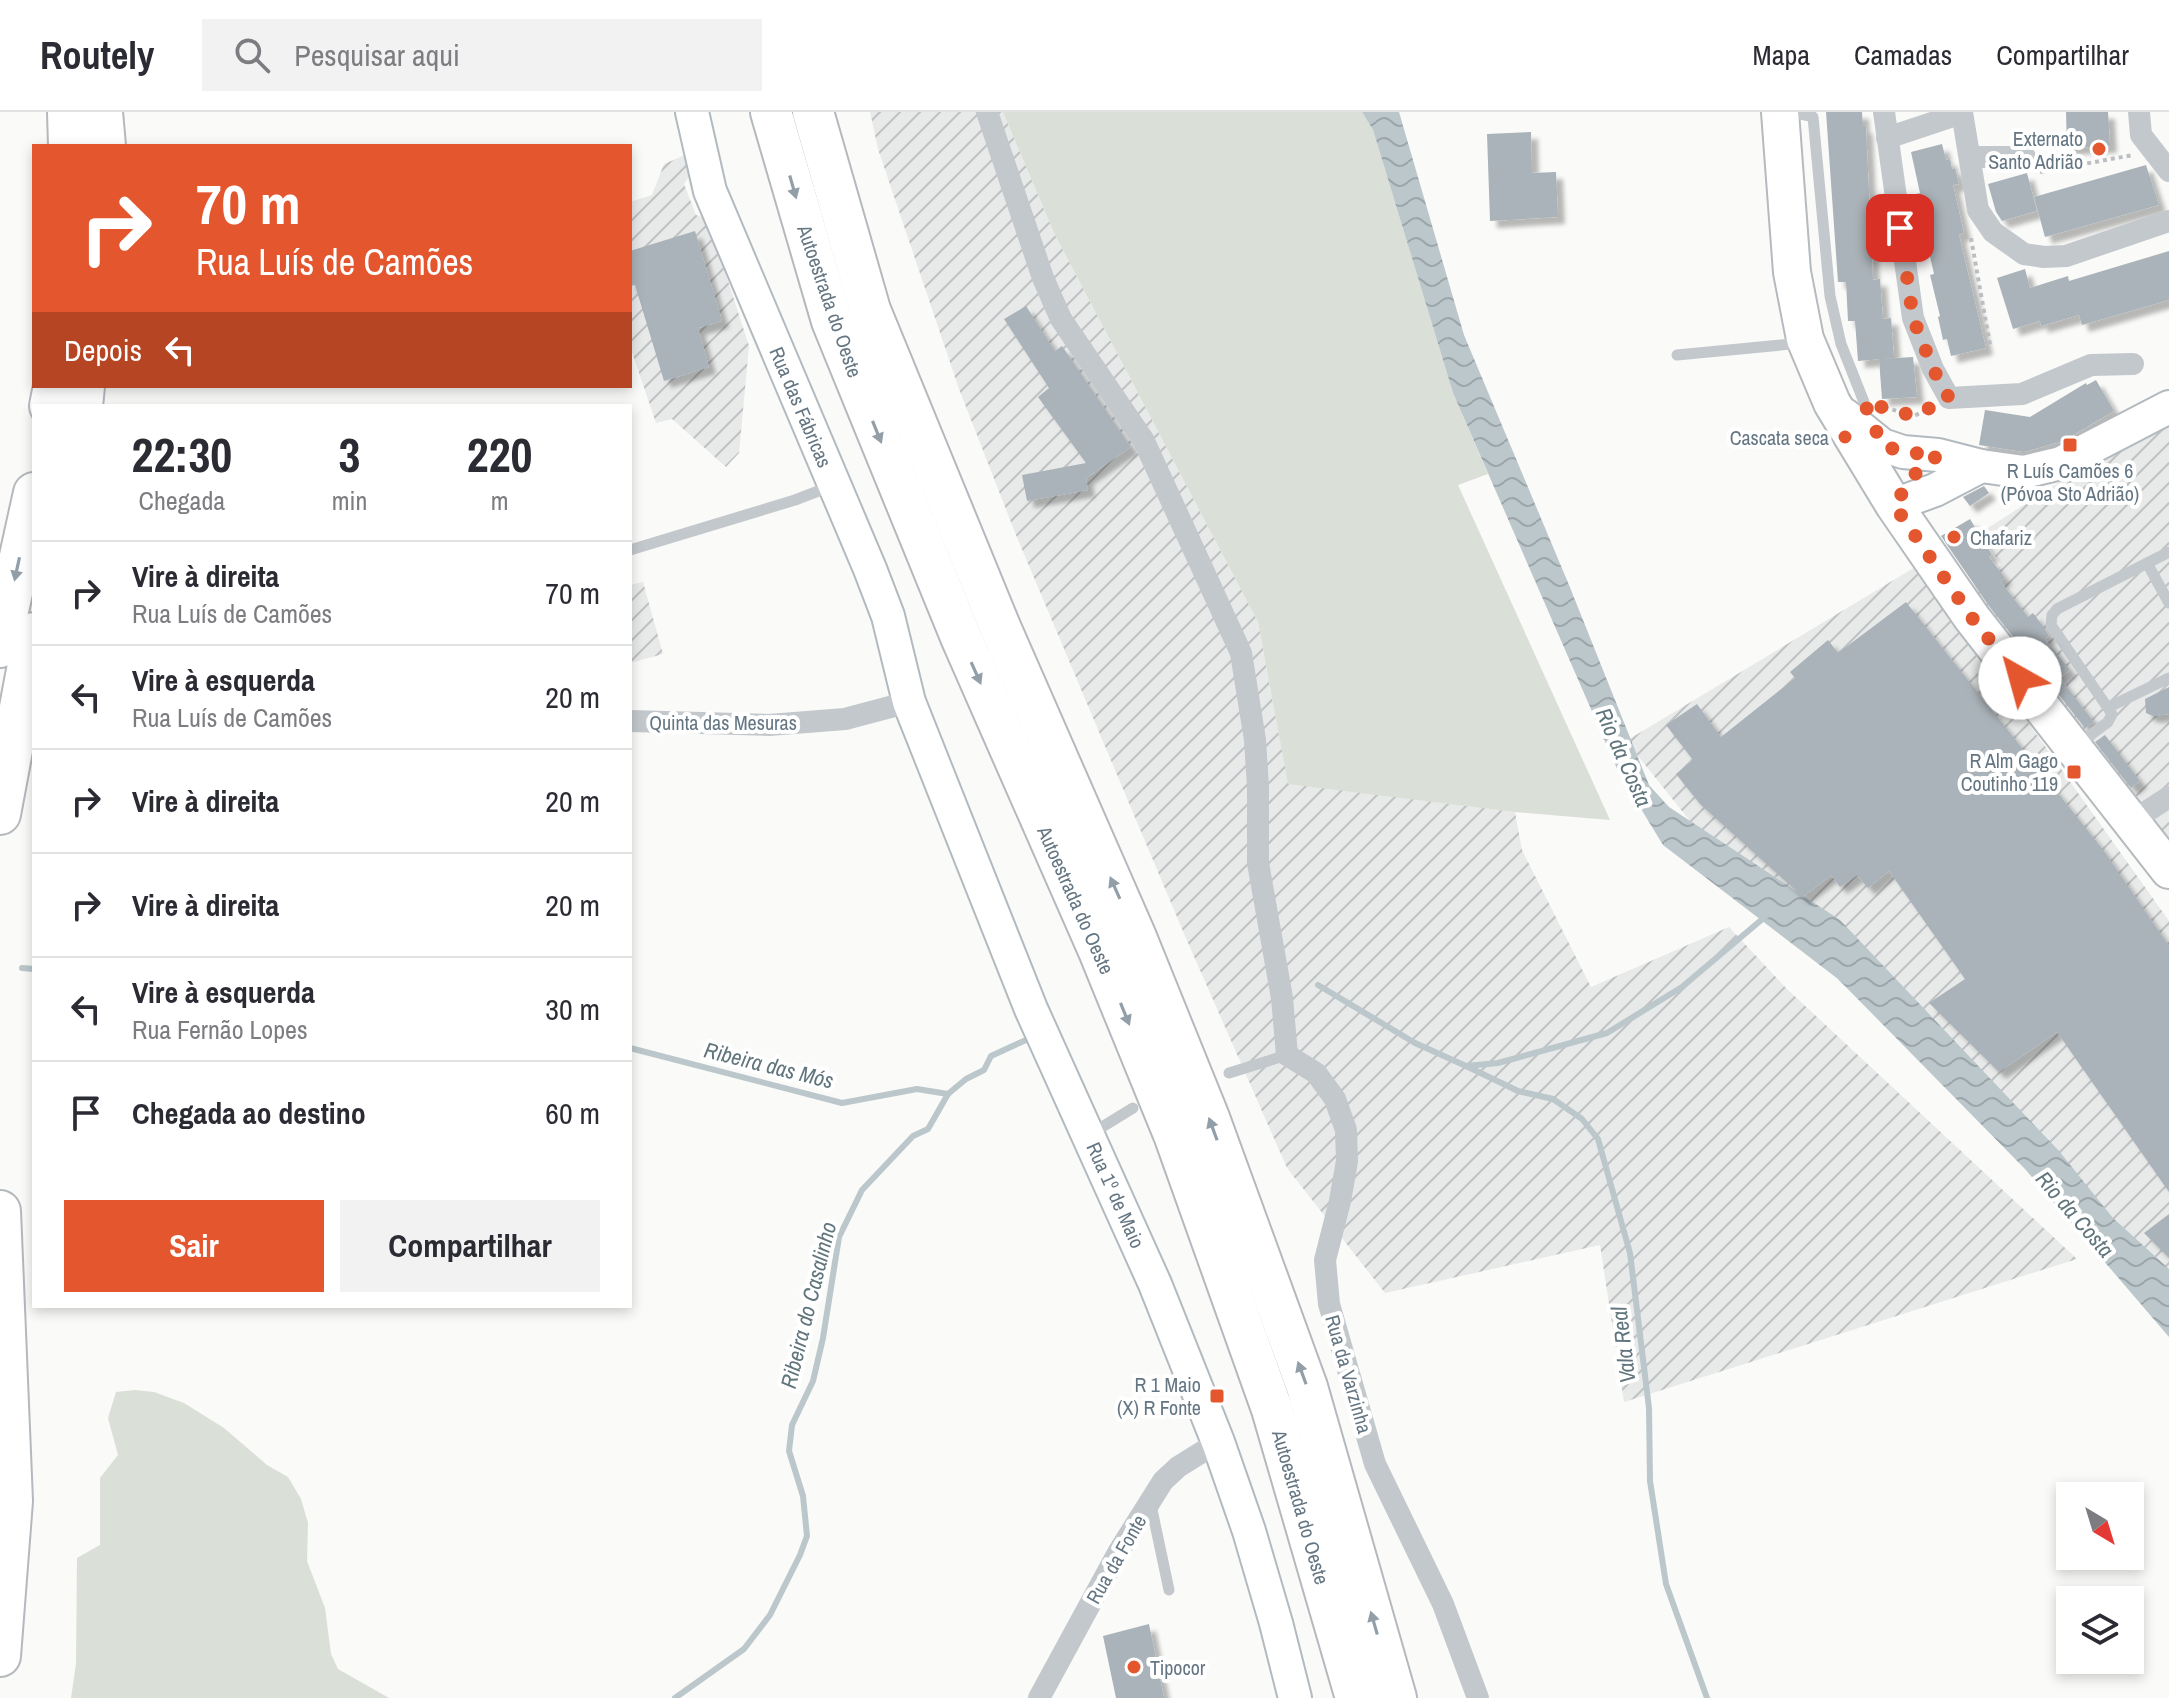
<!DOCTYPE html>
<html lang="pt">
<meta charset="utf-8">
<style>
body{margin:0;font-family:"Archivo Narrow",sans-serif;background:#f2f2f3;color:#2b2b33;height:100vh;display:flex;flex-direction:column;font-size:30px;white-space:nowrap}
*{box-sizing:border-box;margin:0}
p{font-size:26px;color:#7c7c81}
.icon{flex:none;width:44px;height:44px;fill:none;stroke:currentColor;stroke-width:2;stroke-linecap:round;stroke-linejoin:round}
.map{position:relative;flex:1;overflow:hidden}
.panel{position:absolute;left:32px;top:292px;width:600px;height:904px;display:flex;flex-direction:column;background:#fff;border-radius:0px;box-shadow:0 4px 12px #0003}
.panel>*{flex:none}
.hud{position:absolute;left:32px;top:32px;width:600px;height:244px;border-radius:0px;box-shadow:0 4px 12px #0003;background:#e4572e;color:#fff;overflow:hidden}
.needle{width:52px;rotate:142deg}
.fabs{position:absolute;left:2056px;top:1370px;display:grid;gap:16px}
.fabs a{display:grid;place-items:center;width:88px;height:88px;border-radius:0px;background:#fff;box-shadow:0 4px 12px #0003;font-size:40px}
.pin{position:absolute;display:grid;place-items:center;width:68px;height:68px;color:#fff;margin:-34px;border-radius:16px;box-shadow:0 4px 12px #0006}
.me{position:absolute;width:88px;margin:-44px;rotate:322deg;stroke-linejoin:round;filter:drop-shadow(0 0 6px #0008)}
.turn{display:flex;align-items:center;gap:28px;height:168px;padding:0 32px;font-size:36px}
.turn .icon{width:104px;height:104px;stroke-width:2.5}
.turn b{display:block;font-size:56px;line-height:68px}
.then{display:flex;align-items:center;height:76px;padding:0 32px;background:#0003;gap:16px;font-size:30px}
.eta{display:flex;justify-content:space-evenly;align-items:center;height:136px;text-align:center}
.eta b{font-size:48px;font-weight:700;line-height:56px}
.button{display:flex;gap:16px;margin-top:auto;padding:16px 32px}
.button a{flex:1;height:92px;border-radius:0px;background:#e4572e;color:#fff;font-size:32px;font-weight:700;line-height:92px;text-align:center}
.button a+a{background:#f2f2f3;color:#2b2b33}
ul{padding:0;list-style:none}
li{display:flex;align-items:center;gap:24px;height:104px;padding:0 32px;border-top:2px solid #e1e1e2}
li div{flex:1}
li b{display:block;font-size:30px}
li em{font-style:normal}
header{display:flex;align-items:center;gap:48px;box-sizing:border-box;height:112px;padding:0 40px;background:#fff;border-bottom:2px solid #e1e1e2}
header strong{font-size:38px}
nav{display:flex;gap:44px;margin-inline-start:auto;font-size:28px}
.search{width:560px;height:72px;background:#f2f2f3;display:flex;align-items:center;gap:20px;box-sizing:border-box;padding:0 28px;border-radius:0px;color:#7c7c81;font-size:30px}
.map>svg:first-child{display:block}
.industrial{fill:url(#industrial-furrows)}
.green{fill:#dadfd7}
.water{fill:url(#water-waves)}
.lines{fill:none;stroke-linecap:round;stroke-linejoin:round}
.stream{stroke:#bbc7cb;stroke-width:6}
.building{fill:#aab3b9;filter:url(#shadow)}
.secondary-casing{stroke:#b3babf;stroke-width:36}
.primary-casing{stroke:#b5babe;stroke-width:40}
.highway-casing{stroke:#b4b9bd;stroke-width:44}
.path{stroke:#bbbfc2;stroke-width:4;stroke-dasharray:4 4;stroke-linecap:butt}
.lane{stroke:#c3c8cc;stroke-width:11}
.street{stroke:#c3c8cc;stroke-width:22}
.secondary{stroke:#fff;stroke-width:32}
.primary{stroke:#fff;stroke-width:36}
.highway{stroke:#fff;stroke-width:40}
.oneway{fill:#939fa8}
.route{stroke:#e4572e;stroke-width:14;stroke-dasharray:0 25.2}
.poi-dot{fill:#e4572e;stroke:#fff;stroke-width:3}
.labels{text-anchor:middle;dominant-baseline:central;stroke-width:8;stroke-linejoin:round;paint-order:stroke}
.poi-label{font-size:20px;fill:#657683;stroke:#fff;text-anchor:end}
.street-label{font-size:20px;fill:#657683;stroke:#fff}
.water-label{font-size:22px;font-style:italic;fill:#60757c;stroke:#fff}
</style>
<header>
<strong>Routely</strong>
<div class="search"><svg class="icon" aria-label="search" viewBox="0 0 24 24"><circle cx="10" cy="10" r="6"/><path d="M15 15l6 6"/></svg>Pesquisar aqui</div>
<nav><a>Mapa</a><a>Camadas</a><a>Compartilhar</a></nav>
</header>
<div class="map">
<svg width="2169" height="1586" viewBox="0 0 2169 1586">
<defs>
<pattern id="industrial-furrows" width="10" height="10" patternUnits="userSpaceOnUse" patternTransform="scale(2)"><rect width="10" height="10" fill="#e8e9e9"/><path d="M-1 1l2-2M0 10L10 0M9 11l2-2" fill="none" stroke="#c0c1c2"/></pattern>
<pattern id="water-waves" width="16" height="10" patternUnits="userSpaceOnUse" patternTransform="scale(2)"><rect width="16" height="10" fill="#bbc7cb"/><path d="M0 5q4-4 8 0t8 0" fill="none" stroke="#9ca6aa"/></pattern>
<filter id="shadow"><feDropShadow dx="7" dy="7" stdDeviation="2" flood-color="#0004"/></filter>
</defs>
<rect width="100%" height="100%" fill="#fafaf8"/>
<!-- industrial -->
<g class="industrial">
<polygon points="870,0 1003,0 1054,121 1258,510 1288,671 1515,700 1522,738 1591,875 1729,815 1787,877 2077,1147 1624,1290 1600,1133 1385,1181 1287,1056 1185,824 1016,423 959,277 878,37"/>
<polygon points="685,43 692,60 684,72 696,103 708,107 749,234 739,341 726,355 672,307 656,311 630,234 630,90 652,83 664,52"/>
<polygon points="2169,307 2169,733 1964,481 2001,453 1980,421 2136,321"/>
<polygon points="1917,454 2169,809 2169,1172 1718,744 1626,629"/>
<polygon points="643,470 663,542 630,551 630,473"/>
</g>
<!-- green -->
<g class="green">
<polygon points="1003,0 1362,0 1373,18 1453,281 1488,362 1458,373 1610,708 1515,700 1288,672 1258,510 1054,121"/>
<polygon points="135,1278 154,1280 184,1291 224,1316 267,1353 288,1365 301,1387 308,1411 307,1449 325,1496 331,1542 338,1557 389,1586 71,1586 76,1552 77,1446 100,1433 100,1366 118,1343 108,1306 116,1280"/>
</g>
<!-- water -->
<polygon class="water" points="1362,0 1399,0 1464,223 1569,473 1649,673 1669,695 1840,808 2059,1039 2113,1106 2169,1157 2169,1225 2025,1057 1838,867 1663,733 1618,659 1453,281 1373,18"/>
<g class="lines">
<!-- stream -->
<g class="stream">
<polyline points="22,856 34,857"/>
<polyline points="1318,873 1415,931 1466,954 1498,951 1607,921 1682,875 1766,804"/>
<polyline points="630,936 842,991 917,977 948,982"/>
<polyline points="1466,954 1518,979 1553,987 1582,1007 1598,1027 1630,1141 1649,1296 1650,1369 1666,1472 1707,1586"/>
<polyline points="675,1586 744,1537 770,1503 800,1443 807,1424 803,1384 789,1339 792,1313 813,1269 823,1226 839,1125 862,1078 913,1024 928,1017 948,982 966,967 984,958 991,944 1026,928"/>
</g>
</g>
<!-- building -->
<g class="building">
<polygon points="1826,0 1862,0 1863,15 1866,15 1873,168 1880,167 1883,207 1891,206 1894,246 1858,249 1855,209 1848,209 1846,170 1838,170"/>
<polygon points="2066,0 2108,0 2110,34 2067,36"/>
<polygon points="1531,20 1532,61 1556,60 1558,105 1490,109 1487,22"/>
<polygon points="1942,32 1946,48 1950,47 1952,57 1955,56 1959,72 1953,73 1964,121 1959,123 1986,236 1951,244 1947,227 1943,228 1938,205 1940,204 1930,163 1934,162 1916,82 1920,81 1911,40"/>
<polygon points="2146,53 2159,93 2045,125 2034,85"/>
<polygon points="2027,61 2037,99 2002,109 1996,100 1988,72"/>
<polygon points="695,119 722,209 698,216 709,255 664,269 635,173 630,174 630,139"/>
<polygon points="2169,139 2169,188 2082,213 2079,203 2041,214 2040,209 2013,217 1997,166 2025,157 2030,176 2068,164 2069,169"/>
<polygon points="1026,194 1055,239 1062,234 1131,335 1086,366 1088,378 1027,389 1022,363 1086,351 1038,285 1049,276 1004,207"/>
<polygon points="1913,245 1917,285 1882,287 1879,247"/>
<polygon points="2096,268 2114,299 2063,329 2024,340 1979,333 1985,298 2030,305 2086,271 2087,273"/>
<polygon points="1984,374 1989,381 1970,394 1963,385"/>
<polygon points="1970,407 1992,443 1989,445 2005,466 2000,469 2028,505 2033,501 2043,514 2049,524 2045,527 2070,558 2060,566 2094,610 2085,616 1989,494 1941,424"/>
<polygon points="1906,490 2104,739 2169,834 2169,1080 2057,920 1999,960 1929,891 1965,867 1889,759 1868,776 1857,763 1840,775 1831,763 1803,785 1700,692 1676,662 1693,648 1666,613 1697,592 1721,625 1795,566 1790,560 1828,528 1838,541"/>
<polygon points="2169,575 2169,602 2153,604 2146,601 2145,587"/>
<polygon points="2105,623 2140,669 2131,676 2095,630"/>
<polygon points="2169,1102 2169,1146 2144,1121"/>
<polygon points="1149,1512 1164,1586 1116,1586 1103,1524"/>
</g>
<g class="lines">
<defs>
<g id="secondary">
<polyline points="692,0 710,79 870,457 888,504 909,590 1031,897 1155,1172 1218,1330 1249,1419 1276,1511 1295,1586"/>
<polyline points="1845,303 1882,333 1903,340 1938,343 1981,354 2024,360 2061,351 2169,295"/>
<polyline points="1894,393 1935,378 1981,354"/>
</g>
<polyline id="primary" points="1780,0 1792,160 1805,227 1832,291 1894,393 1972,506 2169,758"/>
<g id="highway">
<polyline points="68,0 69,34"/>
<polyline points="102,0 105,34"/>
<polyline points="771,0 832,209 961,525 1099,839 1175,1025 1272,1297 1356,1586"/>
<polyline points="813,0 870,198 1000,515 1135,823 1209,1006 1307,1275 1396,1586"/>
<polyline points="50,294 54,274"/>
<polyline points="82,294 84,274"/>
<polyline points="0,535 34,381"/>
<polyline points="0,702 34,521"/>
<polyline points="0,1099 12,1389 0,1544"/>
</g>
</defs>
<!-- secondary casing -->
<use href="#secondary" class="secondary-casing"/>
<!-- primary casing -->
<use href="#primary" class="primary-casing"/>
<!-- highway casing -->
<use href="#highway" class="highway-casing"/>
<!-- path -->
<g class="path">
<polyline points="2040,60 2133,43"/>
<polyline points="1971,126 1990,233"/>
<polyline points="1877,293 1914,304 1932,295"/>
</g>
<!-- lane -->
<g class="lane">
<polyline points="1791,0 1813,5 1830,184 1841,232 1864,290"/>
<polyline points="1677,243 1802,231"/>
<polyline points="630,438 795,388 834,373"/>
<polyline points="2147,451 2169,491"/>
<polyline points="2109,595 2169,566"/>
<polyline points="2078,632 2108,610 2112,602 2051,513 2052,503 2057,497 2169,440"/>
<polyline points="1229,961 1287,943"/>
<polyline points="1089,1023 1133,996"/>
<polyline points="1151,1393 1169,1478"/>
</g>
<!-- street -->
<g class="street">
<polyline points="987,0 1043,166 1061,207 1144,329 1241,541 1255,628 1258,675 1258,751 1282,886 1287,943 1316,961 1335,987 1346,1018 1347,1049 1340,1089 1325,1148 1329,1192 1375,1352 1443,1492 1478,1586"/>
<polyline points="1884,0 1913,206 1933,257 1949,286 2022,282 2091,253 2133,252"/>
<polyline points="1962,0 1978,98 1993,120 2024,142 2044,145 2066,144 2169,109"/>
<polyline points="2139,0 2141,23 2169,59"/>
<polyline points="1887,26 1962,1"/>
<polyline points="1970,45 2025,45"/>
<polyline points="630,609 769,613 845,607 909,590"/>
<polyline points="2132,709 2169,685"/>
<polyline points="1039,1586 1119,1439 1163,1369 1178,1355 1218,1330"/>
</g>
<!-- secondary -->
<use href="#secondary" class="secondary"/>
<!-- primary -->
<use href="#primary" class="primary"/>
<!-- highway -->
<use href="#highway" class="highway"/>
</g>
<!-- one-way arrows -->
<defs><path id="oneway-solid" d="M-6-.8H1V-3.2L6.5 0L1 3.2V.8H-6Z" transform="scale(2)"/></defs>
<g class="oneway">
<use href="#oneway-solid" transform="translate(793 75) rotate(74)"/>
<use href="#oneway-solid" transform="translate(877 320) rotate(68)"/>
<use href="#oneway-solid" transform="translate(17 457) rotate(102)"/>
<use href="#oneway-solid" transform="translate(976 561) rotate(66)"/>
<use href="#oneway-solid" transform="translate(1115 776) rotate(-114)"/>
<use href="#oneway-solid" transform="translate(1125 902) rotate(68)"/>
<use href="#oneway-solid" transform="translate(1213 1017) rotate(-110)"/>
<use href="#oneway-solid" transform="translate(1302 1261) rotate(-110)"/>
<use href="#oneway-solid" transform="translate(1374 1511) rotate(-106)"/>
</g>
<g class="lines">
<!-- route -->
<polyline class="route" points="1900,116 1913,206 1933,257 1949,286 1914,304 1864,290 1882,333 1903,340 1938,343 1916,361 1894,393 1972,506 2020,566"/>
</g>
<!-- markers -->
<g class="poi-dot">
<circle cx="2099" cy="37" r="8"/>
<circle cx="1845" cy="325" r="8"/>
<rect x="2062" y="325" width="16" height="16" rx="4"/>
<circle cx="1954" cy="425" r="8"/>
<rect x="2066" y="652" width="16" height="16" rx="4"/>
<rect x="1209" y="1276" width="16" height="16" rx="4"/>
<circle cx="1134" cy="1555" r="8"/>
</g>
<g class="labels">
<!-- poi labels -->
<g class="poi-label">
<text x="2083" y="26">Externato<tspan x="2083" dy="23">Santo Adrião</tspan></text>
<text x="1829" y="325">Cascata seca</text>
<text x="2070" y="358" text-anchor="middle">R Luís Camões 6<tspan x="2070" dy="23">(Póvoa Sto Adrião)</tspan></text>
<text x="1970" y="425" text-anchor="start">Chafariz</text>
<text x="2058" y="648">R Alm Gago<tspan x="2058" dy="23">Coutinho 119</tspan></text>
<text x="1201" y="1272">R 1 Maio<tspan x="1201" dy="23">(X) R Fonte</tspan></text>
<text x="1150" y="1555" text-anchor="start">Tipocor</text>
</g>
<!-- street labels -->
<g class="street-label">
<text transform="translate(830 189) rotate(71)">Autoestrada do Oeste</text>
<text transform="translate(801 295) rotate(67)">Rua das Fábricas</text>
<text x="723" y="610">Quinta das Mesuras</text>
<text transform="translate(1076 788) rotate(66)">Autoestrada do Oeste</text>
<text transform="translate(1116 1083) rotate(66)">Rua 1º de Maio</text>
<text transform="translate(1349 1262) rotate(74)">Rua da Varzinha</text>
<text transform="translate(1301 1395) rotate(74)">Autoestrada do Oeste</text>
<text transform="translate(1116 1447) rotate(-60)">Rua da Fonte</text>
</g>
<!-- water labels -->
<g class="water-label">
<text transform="translate(1624 645) rotate(66)">Rio da Costa</text>
<text transform="translate(769 953) rotate(14)">Ribeira das Mós</text>
<text transform="translate(2075 1102) rotate(49)">Rio da Costa</text>
<text transform="translate(808 1193) rotate(-76)">Ribeira do Casalinho</text>
<text transform="translate(1623 1233) rotate(-97)">Vala Real</text>
</g>
</g>
</svg>
<div class="fabs">
<a><svg class="needle" viewBox="-14 -14 28 28"><path d="M0-13l5 13h-10z" fill="#e53935"/><path d="M0 13l5-13h-10z" fill="#7c7c81"/></svg></a>
<a><svg class="icon" aria-label="layers" viewBox="0 0 24 24"><path d="M12 4l9 5-9 5-9-5zM3 14l9 5 9-5"/></svg></a>
</div>
<div class="pin" style="left:1900px;top:116px;background:#d93025"><svg class="icon" aria-label="arrive" viewBox="0 0 24 24"><path d="M6 21V4h12l-3 4 3 4H6"/></svg></div>
<svg class="me" style="left:2020px;top:566px" viewBox="-20 -20 40 40"><circle r="19" fill="#fff"/><path d="M0-13L10 11 0 6-10 11z" fill="#e4572e"/></svg>
<div class="hud">
<div class="turn"><svg class="icon" aria-label="right" viewBox="0 0 24 24"><path d="M7 20v-9h11M14 6l5 5-5 5"/></svg><div><b>70 m</b>Rua Luís de Camões</div></div>
<div class="then">Depois<svg class="icon" aria-label="left" viewBox="0 0 24 24"><path d="M17 20v-9H6M10 6l-5 5 5 5"/></svg></div>
</div>
<section class="panel">
<div class="eta">
<div><b>22:30</b><p>Chegada</p></div>
<div><b>3</b><p>min</p></div>
<div><b>220</b><p>m</p></div>
</div>
<ul>
<li><svg class="icon" aria-label="right" viewBox="0 0 24 24"><path d="M7 20v-9h11M14 6l5 5-5 5"/></svg><div><b>Vire à direita</b><p>Rua Luís de Camões</p></div><em>70 m</em></li>
<li><svg class="icon" aria-label="left" viewBox="0 0 24 24"><path d="M17 20v-9H6M10 6l-5 5 5 5"/></svg><div><b>Vire à esquerda</b><p>Rua Luís de Camões</p></div><em>20 m</em></li>
<li><svg class="icon" aria-label="right" viewBox="0 0 24 24"><path d="M7 20v-9h11M14 6l5 5-5 5"/></svg><div><b>Vire à direita</b></div><em>20 m</em></li>
<li><svg class="icon" aria-label="right" viewBox="0 0 24 24"><path d="M7 20v-9h11M14 6l5 5-5 5"/></svg><div><b>Vire à direita</b></div><em>20 m</em></li>
<li><svg class="icon" aria-label="left" viewBox="0 0 24 24"><path d="M17 20v-9H6M10 6l-5 5 5 5"/></svg><div><b>Vire à esquerda</b><p>Rua Fernão Lopes</p></div><em>30 m</em></li>
<li><svg class="icon" aria-label="arrive" viewBox="0 0 24 24"><path d="M6 21V4h12l-3 4 3 4H6"/></svg><div><b>Chegada ao destino</b></div><em>60 m</em></li>
</ul>
<div class="button"><a>Sair</a><a>Compartilhar</a></div>
</section>
</div>
